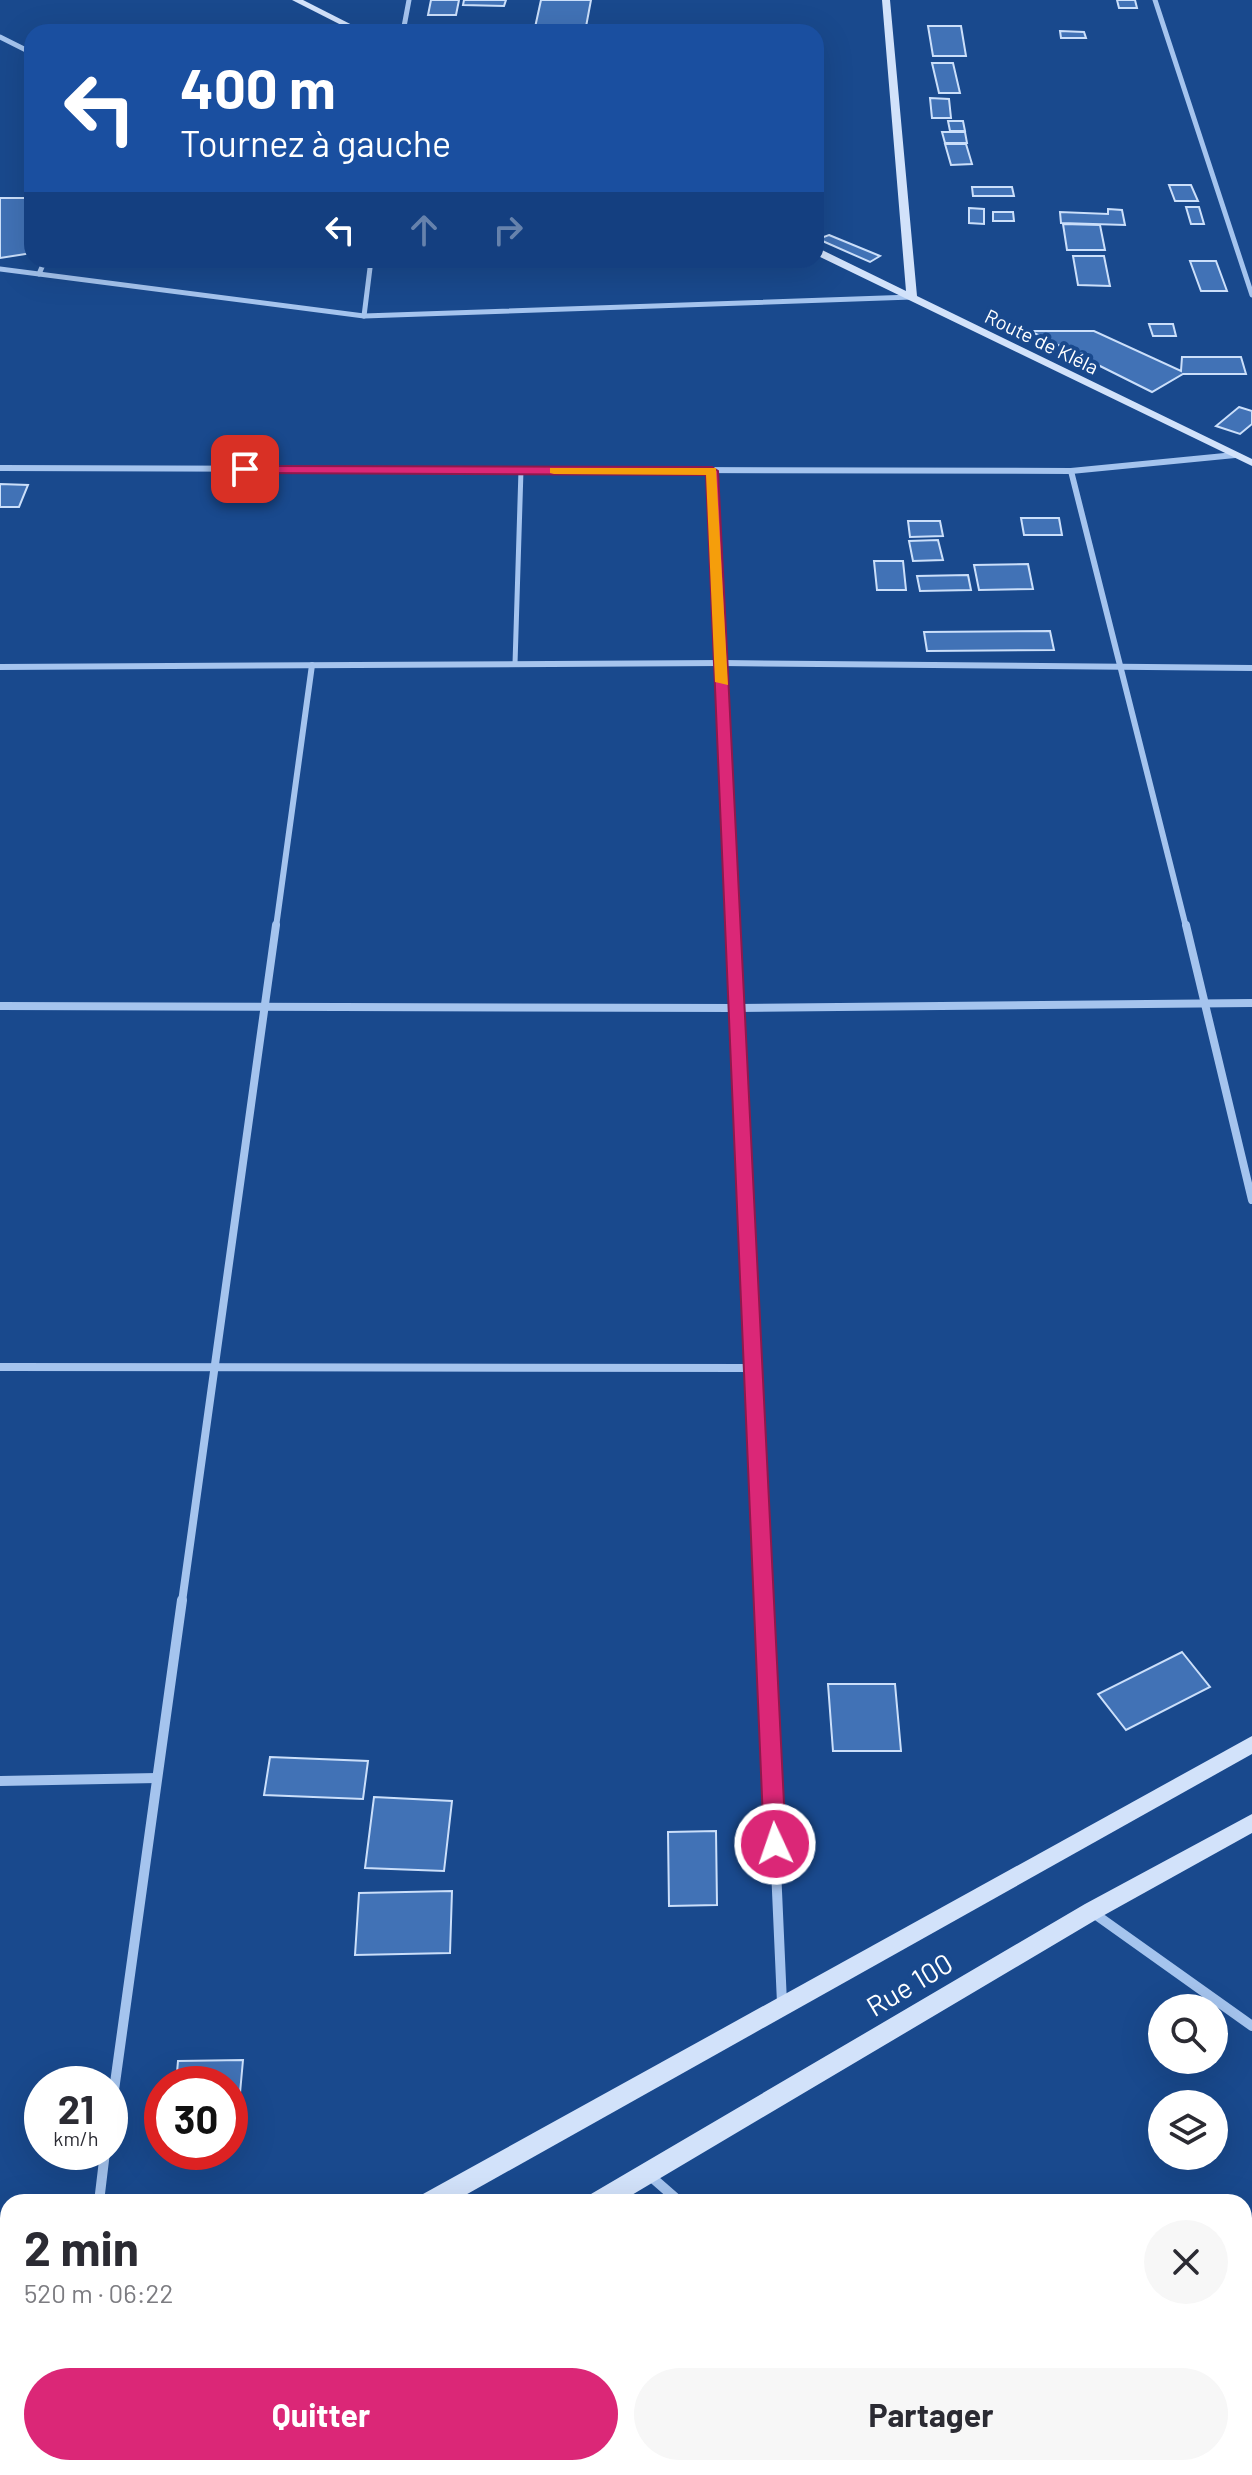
<!DOCTYPE html>
<html lang="fr">
<meta charset="utf-8">
<style>
body{margin:0;font-family:Barlow,sans-serif;background:#f7f7f7;color:#2b2b33;height:100vh;display:flex;flex-direction:column;font-size:30px;white-space:nowrap}
*{box-sizing:border-box;margin:0}
p{font-size:26px;color:#7c7c81}
.icon{flex:none;width:44px;height:44px;fill:none;stroke:currentColor;stroke-width:2;stroke-linecap:round;stroke-linejoin:round}
.map{position:relative;flex:1;overflow:hidden}
.drawer{position:absolute;left:0px;top:2194px;width:1252px;height:282px;display:flex;flex-direction:column;background:#fff;border-radius:24px 24px 0 0;box-shadow:0 8px 32px #0002}
.drawer>*{flex:none}
.hud{position:absolute;left:24px;top:24px;width:800px;height:244px;border-radius:24px;box-shadow:0 8px 32px #0002;background:#1a4fa0;color:#fff;overflow:hidden}
.controls{position:absolute;left:1148px;top:1994px;display:grid;gap:16px}
.controls a{display:grid;place-items:center;width:80px;height:80px;border-radius:50%;background:#fff;box-shadow:0 8px 32px #0002;font-size:40px}
.speed{position:absolute;left:24px;top:2066px;display:flex;gap:16px;font-size:40px;font-weight:700;text-align:center}
.speed>*{display:grid;place-content:center;width:104px;height:104px;border-radius:50%;background:#fff;box-shadow:0 8px 32px #0002;line-height:1}
.speed small{font-size:20px;font-weight:400}
.speed .limit{border:12px solid #d22;background:#fff;color:#111}
.pin{position:absolute;display:grid;place-items:center;width:68px;height:68px;color:#fff;margin:-34px;border-radius:16px;box-shadow:0 4px 12px #0006}
.me{position:absolute;width:88px;margin:-44px;rotate:357deg;stroke-linejoin:round;filter:drop-shadow(0 0 6px #0008)}
.turn{display:flex;align-items:center;gap:28px;height:168px;padding:0 24px;font-size:36px}
.turn .icon{width:104px;height:104px;stroke-width:2.5}
.turn b{display:block;font-size:56px;line-height:68px}
.lanes{display:flex;align-items:center;height:76px;padding:0 24px;background:#0003;justify-content:center;gap:40px;direction:ltr}
.lanes .off{opacity:.35}
.round{display:grid;place-items:center;flex:none;width:84px;height:84px;border-radius:42px;background:#f7f7f7}
.head{display:flex;align-items:center;justify-content:space-between;height:136px;padding:0 24px}
h1{font-size:48px;font-weight:700;line-height:60px}
.primary-button{display:flex;gap:16px;margin-top:auto;padding:16px 24px}
.primary-button a{flex:1;height:92px;border-radius:48px;background:#db2777;color:#fff;font-size:32px;font-weight:700;line-height:92px;text-align:center}
.primary-button a+a{background:#f7f7f7;color:#2b2b33}
.map>svg:first-child{display:block}
.building{fill:#4172b6;stroke:#cbdffa;stroke-width:2}
.lines{fill:none;stroke-linecap:round;stroke-linejoin:round}
.lane{stroke:#a5c4ee;stroke-width:5}
.street-far3{stroke:#a5c4ee;stroke-width:5}
.street-far2{stroke:#a5c4ee;stroke-width:6}
.street-far1{stroke:#a5c4ee;stroke-width:8}
.street{stroke:#a5c4ee;stroke-width:10}
.secondary{fill:#d2e2fa;fill-rule:evenodd}
.route{fill:#db2777;stroke:#8e194d;stroke-width:2}
.slow{fill:#f59e0b}
.labels{text-anchor:middle;dominant-baseline:central;stroke-width:8;stroke-linejoin:round;paint-order:stroke}
.far-street-label{font-size:20px;fill:#fff;stroke:#19498d}
.near-street-label{font-size:28px;fill:#fff;stroke:#19498d}
</style>
<div class="map">
<svg width="1252" height="2475" viewBox="0 0 1252 2475">
<rect width="100%" height="100%" fill="#19498d"/>
<!-- building -->
<g class="building">
<polygon points="431,0 459,0 456,15 428,15"/>
<polygon points="464,0 506,0 504,6 463,5"/>
<polygon points="541,0 591,0 585,32 534,32"/>
<polygon points="1117,0 1135,0 1137,8 1119,8"/>
<polygon points="928,26 961,26 966,56 933,56"/>
<polygon points="1060,31 1084,32 1086,38 1061,38"/>
<polygon points="932,63 953,63 960,93 939,93"/>
<polygon points="930,98 949,99 951,118 932,118"/>
<polygon points="948,121 963,121 965,131 950,131"/>
<polygon points="942,132 965,132 967,143 945,143"/>
<polygon points="945,144 966,144 972,164 951,165"/>
<polygon points="1169,185 1191,185 1198,201 1175,201"/>
<polygon points="972,187 1012,187 1014,196 973,196"/>
<polygon points="0,198 32,198 32,253 0,258"/>
<polygon points="1186,207 1199,207 1204,224 1191,224"/>
<polygon points="969,208 984,209 984,224 969,223"/>
<polygon points="1108,209 1122,210 1125,225 1061,223 1060,212 1108,214"/>
<polygon points="993,212 1013,212 1014,221 993,221"/>
<polygon points="1063,224 1100,225 1105,250 1067,250"/>
<polygon points="829,235 880,256 870,262 818,239"/>
<polygon points="1073,256 1104,256 1110,286 1078,285"/>
<polygon points="1190,261 1216,261 1227,291 1201,291"/>
<polygon points="1149,324 1173,324 1176,336 1153,336"/>
<polygon points="1030,331 1094,331 1181,371 1182,357 1241,357 1246,374 1183,374 1152,392"/>
<polygon points="1239,407 1252,411 1252,424 1240,434 1216,426"/>
<polygon points="0,484 28,485 19,507 0,507"/>
<polygon points="1021,518 1059,518 1062,535 1024,535"/>
<polygon points="908,521 940,521 943,536 910,537"/>
<polygon points="938,540 943,560 913,561 909,541"/>
<polygon points="874,561 903,561 906,590 877,590"/>
<polygon points="1028,564 1033,589 979,590 974,565"/>
<polygon points="968,575 971,590 920,591 917,576"/>
<polygon points="1050,631 1054,650 927,651 924,632"/>
<polygon points="1182,1652 1210,1687 1126,1730 1098,1694"/>
<polygon points="828,1684 895,1684 901,1751 833,1751"/>
<polygon points="270,1757 368,1761 363,1799 264,1795"/>
<polygon points="374,1797 452,1801 444,1871 365,1868"/>
<polygon points="716,1831 717,1905 669,1906 668,1832"/>
<polygon points="452,1891 450,1953 355,1955 359,1893"/>
<polygon points="243,2060 236,2137 230,2137 230,2084 176,2084 178,2061"/>
</g>
<g class="lines">
<!-- lane -->
<polyline class="lane" points="515,664 521,470"/>
<!-- street-far3 -->
<g class="street-far3">
<polyline points="1155,0 1252,295"/>
<polyline points="403,32 409,0"/>
<polyline points="0,37 32,53"/>
<polyline points="0,269 364,316 912,297"/>
<polyline points="39,274 45,260"/>
<polyline points="364,316 371,260"/>
</g>
<!-- street-far2 -->
<g class="street-far2">
<polyline points="0,468 1071,471 1235,455"/>
<polyline points="712,471 733,927"/>
<polyline points="1071,471 1186,927"/>
<polyline points="0,667 722,663 1252,668"/>
<polyline points="276,927 312,665"/>
</g>
<!-- street-far1 -->
<g class="street-far1">
<polyline points="733,925 764,1602"/>
<polyline points="1186,925 1252,1200"/>
<polyline points="0,1006 737,1008 1252,1003"/>
<polyline points="0,1367 752,1368"/>
<polyline points="182,1602 276,925"/>
</g>
<!-- street -->
<g class="street">
<polyline points="764,1600 782,2003"/>
<polyline points="0,1781 157,1778"/>
<polyline points="1092,1912 1252,2026"/>
<polyline points="110,2119 182,1600"/>
<polyline points="648,2174 680,2202"/>
<polyline points="99,2202 105,2152"/>
<polyline points="986,2468 994,2475"/>
</g>
<!-- secondary -->
<g class="secondary">
<polygon points="292,0 303,0 366,32 355,32"/>
<polygon points="882,0 890,0 917,296 1252,459 1252,466 816,255 816,248 820,249 906,291"/>
<polygon points="1252,1736 1252,1754 453,2202 420,2202 423,2194"/>
<polygon points="1252,1814 1252,1833 1099,1918 620,2202 588,2202 591,2194 1085,1904"/>
<polygon points="8,2430 8,2455 0,2459 0,2434"/>
<polygon points="119,2468 152,2468 149,2475 116,2475"/>
</g>
</g>
<!-- route -->
<polygon class="route" points="240,466 712,467 718,471 786,1844 783,1851 775,1854 767,1851 764,1844 706,475 245,473 240,472"/>
<!-- slow -->
<polygon class="slow" points="550,468 716,468 728,685 715,682 706,475 554,474 550,473"/>
<g class="labels">
<!-- far-street labels -->
<g class="far-street-label">
<text transform="translate(1042 341) rotate(26)">Route de Kléla</text>
</g>
<!-- near-street labels -->
<g class="near-street-label">
<text transform="translate(909 1984) rotate(-31)">Rue 100</text>
</g>
</g>
</svg>
<div class="controls">
<a><svg class="icon" aria-label="search" viewBox="0 0 24 24"><circle cx="10" cy="10" r="6"/><path d="M15 15l6 6"/></svg></a>
<a><svg class="icon" aria-label="layers" viewBox="0 0 24 24"><path d="M12 4l9 5-9 5-9-5zM3 14l9 5 9-5"/></svg></a>
</div>
<div class="speed"><div>21<small>km/h</small></div><div class="limit">30</div></div>
<div class="pin" style="left:245px;top:469px;background:#d93025"><svg class="icon" aria-label="arrive" viewBox="0 0 24 24"><path d="M6 21V4h12l-3 4 3 4H6"/></svg></div>
<svg class="me" style="left:775px;top:1844px" viewBox="-20 -20 40 40"><circle r="17" fill="#db2777" stroke="#fff" stroke-width="3"/><path d="M0-11L8 9 0 5-8 9z" fill="#fff"/></svg>
<div class="hud">
<div class="turn"><svg class="icon" aria-label="left" viewBox="0 0 24 24"><path d="M17 20v-9H6M10 6l-5 5 5 5"/></svg><div><b>400 m</b>Tournez à gauche</div></div>
<div class="lanes"><svg class="icon" aria-label="left" viewBox="0 0 24 24"><path d="M17 20v-9H6M10 6l-5 5 5 5"/></svg><svg class="icon off" aria-label="ahead" viewBox="0 0 24 24"><path d="M12 20V5M6 11l6-6 6 6"/></svg><svg class="icon off" aria-label="right" viewBox="0 0 24 24"><path d="M7 20v-9h11M14 6l5 5-5 5"/></svg></div>
</div>
<section class="drawer">
<div class="head"><div><h1>2 min</h1><p>520 m · 06:22</p></div><a class="round"><svg class="icon" aria-label="close" viewBox="0 0 24 24"><path d="M6 6l12 12M18 6L6 18"/></svg></a></div>
<div class="primary-button"><a>Quitter</a><a>Partager</a></div>
</section>
</div>
